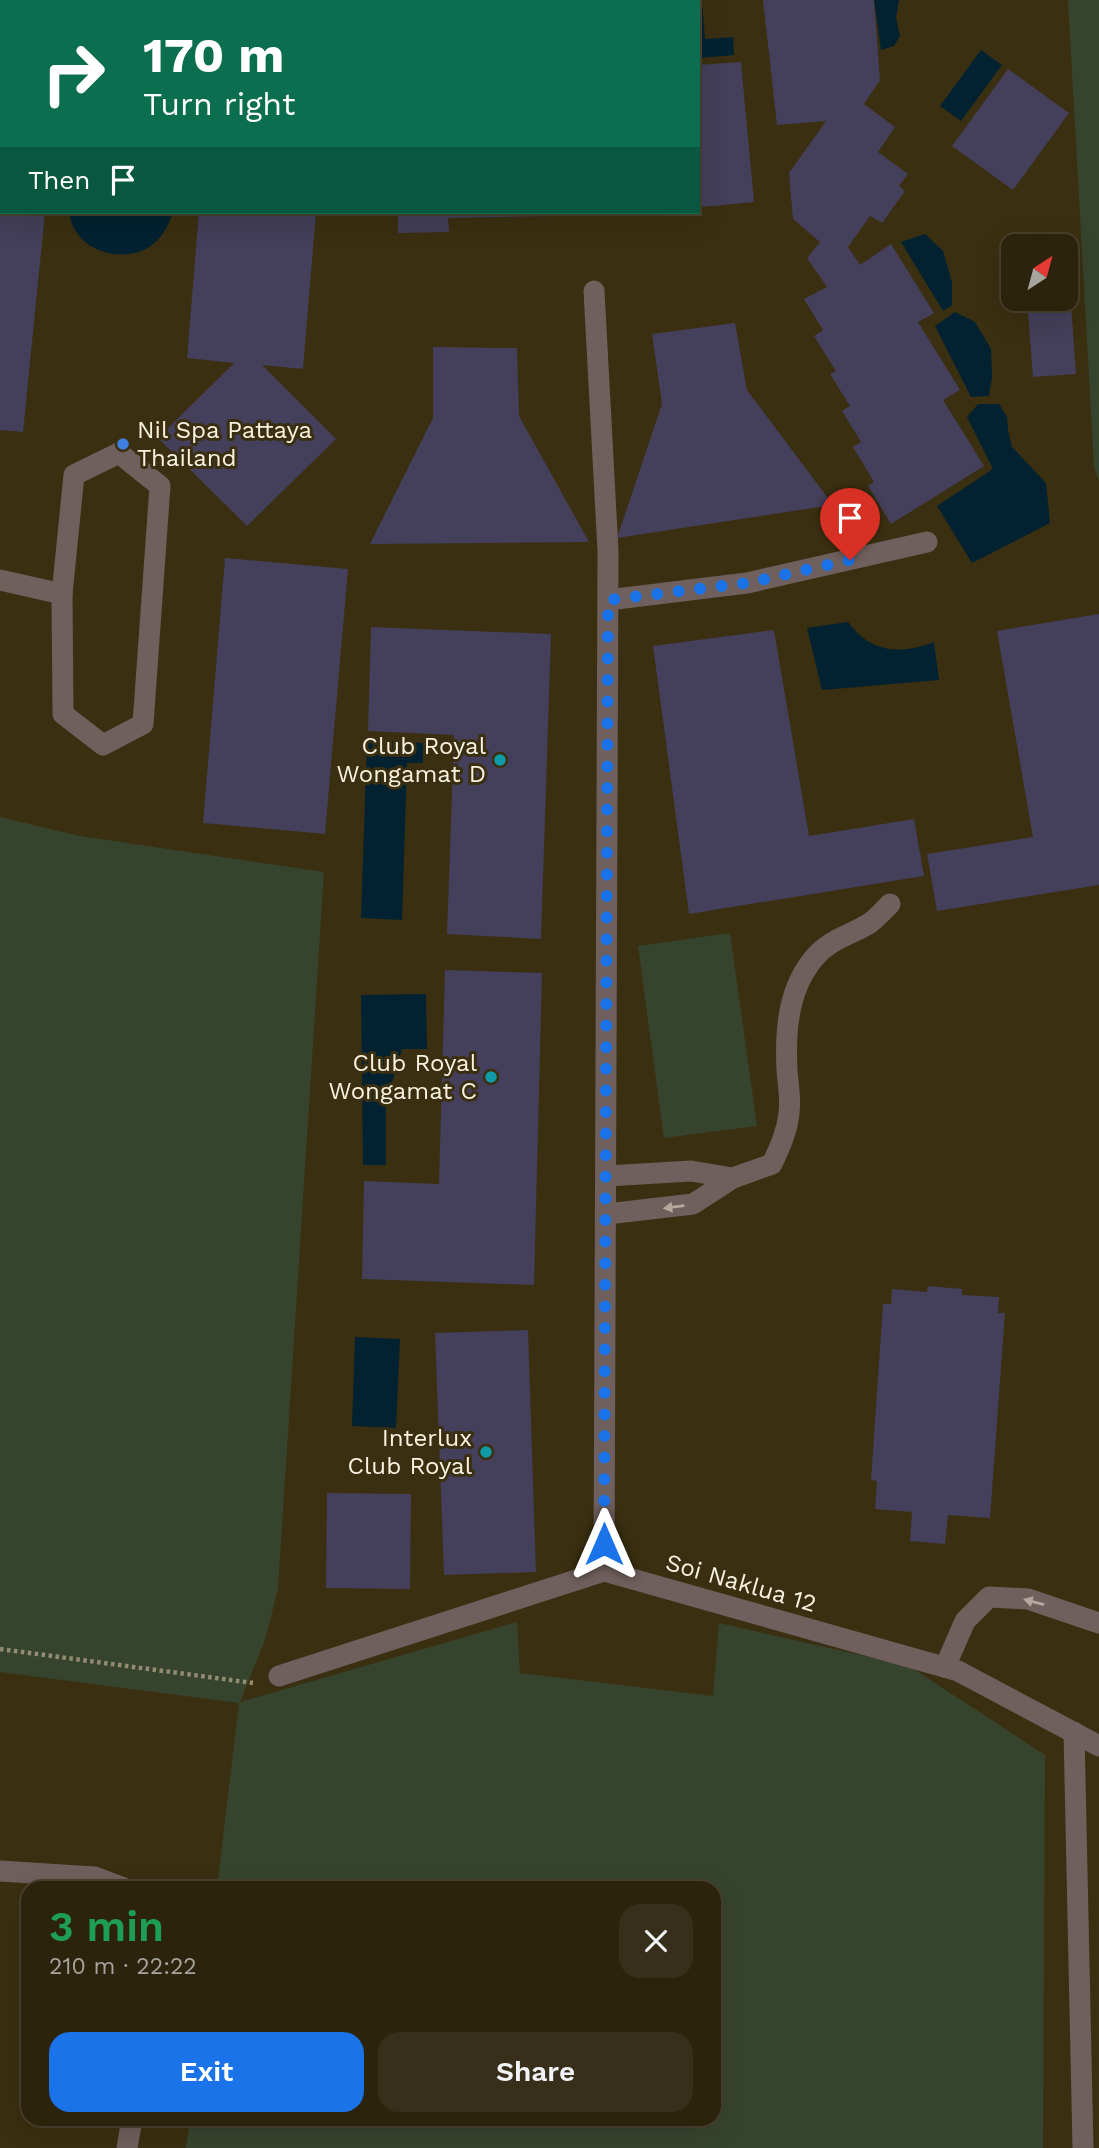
<!DOCTYPE html>
<meta charset="utf-8">
<style>
body{margin:0;font-family:"Work Sans",sans-serif;background:#382f1b;color:#f1f3f6;height:100vh;display:flex;flex-direction:column;font-size:26px;white-space:nowrap}
*{box-sizing:border-box;margin:0}
p{font-size:23px;color:#a6a49d}
.icon{flex:none;width:38px;height:38px;fill:none;stroke:currentColor;stroke-width:2;stroke-linecap:round;stroke-linejoin:round}
.map{position:relative;flex:1;overflow:hidden}
.details{position:absolute;left:21px;top:1881px;width:700px;height:245px;display:flex;flex-direction:column;background:#2c230d;border-radius:21px;box-shadow:0 7px 28px #0002,0 0 0 2px #48402e}
.details>*{flex:none}
.top-card{position:absolute;left:0px;top:0px;width:700px;height:214px;box-shadow:0 7px 28px #0002,0 0 0 2px #48402e;background:#0b6e4f;color:#fff;overflow:hidden}
.needle{width:46px;rotate:36deg}
.controls{position:absolute;left:1001px;top:234px;display:grid;gap:14px}
.controls a{display:grid;place-items:center;width:77px;height:77px;border-radius:14px;background:#2c230d;box-shadow:0 7px 28px #0002,0 0 0 2px #48402e;font-size:35px}
.pin{position:absolute;display:grid;place-items:center;width:60px;height:60px;color:#fff;margin:-72px -30px;border-radius:50% 50% 50% 0;rotate:-45deg;box-shadow:0 0 7px #0007}
.pin .icon{rotate:45deg}
.me{position:absolute;width:77px;margin:-38px;rotate:0deg;stroke-linejoin:round;filter:drop-shadow(0 0 5px #0008)}
.turn{display:flex;align-items:center;gap:24px;height:147px;padding:0 28px;font-size:32px}
.turn .icon{width:91px;height:91px;stroke-width:2.5}
.turn b{display:block;font-size:49px;line-height:60px}
.then{display:flex;align-items:center;height:66px;padding:0 28px;background:#0003;gap:14px;font-size:26px}
.round{display:grid;place-items:center;flex:none;width:74px;height:74px;border-radius:21px;background:#382f1b}
.headline{display:flex;align-items:center;justify-content:space-between;height:119px;padding:0 28px}
h1{font-size:42px;font-weight:600;line-height:52px;color:#1e9e55}
.cta{display:flex;gap:14px;margin-top:auto;padding:14px 28px}
.cta a{flex:1;height:80px;border-radius:21px;background:#1a73e8;color:#fff;font-size:28px;font-weight:600;line-height:80px;text-align:center}
.cta a+a{background:#382f1b;color:#f1f3f6}
.map>svg:first-child{display:block}
.green{fill:#37442d}
.water{fill:#022231}
.building{fill:#443f5a}
.lines{fill:none;stroke-linecap:round;stroke-linejoin:round}
.path{stroke:#948b73;stroke-width:4.5;stroke-dasharray:3.5 3.5;stroke-linecap:butt}
.minor{stroke:#6f5f5d;stroke-width:21}
.oneway{fill:#b4a89f}
.route{stroke:#1a73e8;stroke-width:12;stroke-dasharray:0 21.6}
.shop-dot{fill:#3f7fe0;stroke:#3a2f11;stroke-width:2.5}
.culture-dot{fill:#0f9aa8;stroke:#3a2f11;stroke-width:2.5}
.labels{text-anchor:middle;dominant-baseline:central;stroke-width:6;stroke-linejoin:round;paint-order:stroke}
.poi-label{font-size:24px;fill:#f8f2e1;stroke:#3a2f11;text-anchor:end}
.street-label{font-size:24px;fill:#f8f2e1;stroke:#3a2f11}
</style>
<div class="map">
<svg width="1099" height="2148" viewBox="0 0 1099 2148">
<rect width="100%" height="100%" fill="#3a2f11"/>
<!-- green -->
<g class="green">
<polygon points="1068,0 1099,0 1099,481 1094,467"/>
<polygon points="0,817 80,836 324,872 278,1589 265,1640 240,1702 517,1622 520,1673 713,1696 719,1623 909,1666 1045,1755 1043,2148 186,2148 190,2119 714,2119 714,1888 217,1888 239,1703 0,1672"/>
<polygon points="730,933 757,1126 664,1138 638,946"/>
</g>
<!-- water -->
<g class="water">
<polygon points="650,0 702,0 705,39 733,37 734,55 698,58 698,2 626,2"/>
<polygon points="874,0 899,0 896,18 900,36 894,46 881,50"/>
<polygon points="981,50 1002,65 961,121 940,106"/>
<path d="M 69,212 L 173,212 C 168,229 157,246 139,252 C 108,261 73,245 69,212 Z"/>
<polygon points="925,234 943,251 952,282 952,305 943,311 901,242"/>
<polygon points="955,312 975,322 991,349 992,377 989,396 971,397 935,326"/>
<polygon points="978,404 999,404 1007,417 1008,430 1012,447 1046,483 1050,523 972,563 937,506 993,469 967,417"/>
<path d="M 848,622 C 870,653 901,655 934,642 L 939,680 L 822,690 L 807,628 Z"/>
<polygon points="367,740 423,743 423,763 407,763 402,920 361,918"/>
<polygon points="426,994 427,1049 402,1049 386,1103 386,1165 363,1165 361,995"/>
<polygon points="355,1337 400,1339 396,1428 352,1426"/>
</g>
<!-- building -->
<g class="building">
<polygon points="763,0 874,0 880,80 864,104 895,127 878,152 908,174 899,186 905,191 882,223 870,216 848,247 860,265 891,244 934,313 918,322 960,390 943,400 984,466 891,524 868,486 874,482 853,447 861,442 842,411 850,406 830,374 836,371 814,336 823,330 804,299 827,287 807,258 820,242 793,219 789,173 826,121 777,125"/>
<polygon points="741,62 754,202 702,207 701,190 698,191 698,65"/>
<polygon points="1008,69 1069,113 1013,190 952,146"/>
<polygon points="0,212 45,212 23,432 0,430"/>
<polygon points="199,212 316,212 303,369 262,365 336,439 247,526 158,438 234,363 187,358"/>
<polygon points="398,212 554,212 554,216 448,218 449,232 398,233"/>
<polygon points="1068,264 1076,374 1033,377 1027,299 1066,299 1066,265"/>
<polygon points="735,323 747,390 833,505 617,538 662,404 652,334"/>
<polygon points="433,347 517,348 519,416 589,542 370,544 433,418"/>
<polygon points="225,558 348,569 325,834 203,823"/>
<polygon points="1099,614 1099,885 937,911 927,854 1033,837 997,631"/>
<polygon points="371,627 551,634 541,939 447,934 454,735 368,731"/>
<polygon points="774,630 809,836 914,819 924,876 689,914 653,646"/>
<polygon points="445,970 542,973 534,1285 362,1279 364,1181 439,1184"/>
<polygon points="928,1286 962,1289 962,1295 999,1297 998,1313 1005,1313 990,1518 948,1515 945,1544 910,1541 912,1512 875,1509 877,1481 871,1480 883,1304 891,1304 892,1289 927,1292"/>
<polygon points="528,1330 536,1572 444,1575 435,1333"/>
<polygon points="327,1493 411,1494 410,1589 326,1588"/>
</g>
<g class="lines">
<!-- path -->
<polyline class="path" points="0,1649 253,1683"/>
<!-- minor -->
<g class="minor">
<polyline points="594,291 608,551 604,1571"/>
<polygon points="119,453 160,486 143,724 103,745 63,714 62,594 74,475"/>
<polyline points="0,580 62,594"/>
<polyline points="608,600 747,583 927,542"/>
<polyline points="607,1176 691,1171 733,1178"/>
<path d="M 607,1214 L 693,1204 L 733,1178 L 772,1164 C 780,1147 787,1132 789,1113 C 791,1099 788,1084 787,1070 C 785,1030 788,988 815,957 C 830,939 851,935 870,923 C 877,918 883,911 890,904"/>
<polyline points="945,1667 965,1621 989,1597 1028,1599 1099,1623"/>
<polyline points="279,1676 604,1571 958,1671 1099,1746"/>
<polyline points="1074,1732 1083,2148"/>
<polyline points="0,1871 95,1877 124,1888"/>
<polyline points="127,2148 132,2119"/>
</g>
</g>
<!-- one-way arrows -->
<defs><path id="oneway-solid" d="M-6-.8H1V-3.2L6.5 0L1 3.2V.8H-6Z" transform="scale(1.75)"/></defs>
<g class="oneway">
<use href="#oneway-solid" transform="translate(674 1207) rotate(173)"/>
<use href="#oneway-solid" transform="translate(1034 1602) rotate(-165)"/>
</g>
<g class="lines">
<!-- route -->
<polyline class="route" points="604,1544 608,600 747,583 850,560"/>
</g>
<!-- markers -->
<circle class="shop-dot" cx="123" cy="444" r="7"/>
<g class="culture-dot">
<circle cx="500" cy="760" r="7"/>
<circle cx="491" cy="1077" r="7"/>
<circle cx="486" cy="1452" r="7"/>
</g>
<g class="labels">
<!-- poi labels -->
<g class="poi-label">
<text x="137" y="430" text-anchor="start">Nil Spa Pattaya<tspan x="137" dy="28">Thailand</tspan></text>
<text x="486" y="746">Club Royal<tspan x="486" dy="28">Wongamat D</tspan></text>
<text x="477" y="1063">Club Royal<tspan x="477" dy="28">Wongamat C</tspan></text>
<text x="472" y="1438">Interlux<tspan x="472" dy="28">Club Royal</tspan></text>
</g>
<!-- street labels -->
<g class="street-label">
<text transform="translate(741 1583) rotate(16)">Soi Naklua 12</text>
</g>
</g>
</svg>
<div class="controls">
<a><svg class="needle" viewBox="-14 -14 28 28"><path d="M0-13l5 13h-10z" fill="#e53935"/><path d="M0 13l5-13h-10z" fill="#a6a49d"/></svg></a>
</div>
<div class="pin" style="left:850px;top:560px;background:#d93025"><svg class="icon" aria-label="arrive" viewBox="0 0 24 24"><path d="M6 21V4h12l-3 4 3 4H6"/></svg></div>
<svg class="me" style="left:604px;top:1544px" viewBox="-20 -20 40 40"><path d="M0-17L14 15 0 8-14 15z" fill="#1a73e8" stroke="#fff" stroke-width="4"/></svg>
<div class="top-card">
<div class="turn"><svg class="icon" aria-label="right" viewBox="0 0 24 24"><path d="M7 20v-9h11M14 6l5 5-5 5"/></svg><div><b>170 m</b>Turn right</div></div>
<div class="then">Then<svg class="icon" aria-label="arrive" viewBox="0 0 24 24"><path d="M6 21V4h12l-3 4 3 4H6"/></svg></div>
</div>
<section class="details">
<div class="headline"><div><h1>3 min</h1><p>210 m · 22:22</p></div><a class="round"><svg class="icon" aria-label="close" viewBox="0 0 24 24"><path d="M6 6l12 12M18 6L6 18"/></svg></a></div>
<div class="cta"><a>Exit</a><a>Share</a></div>
</section>
</div>
